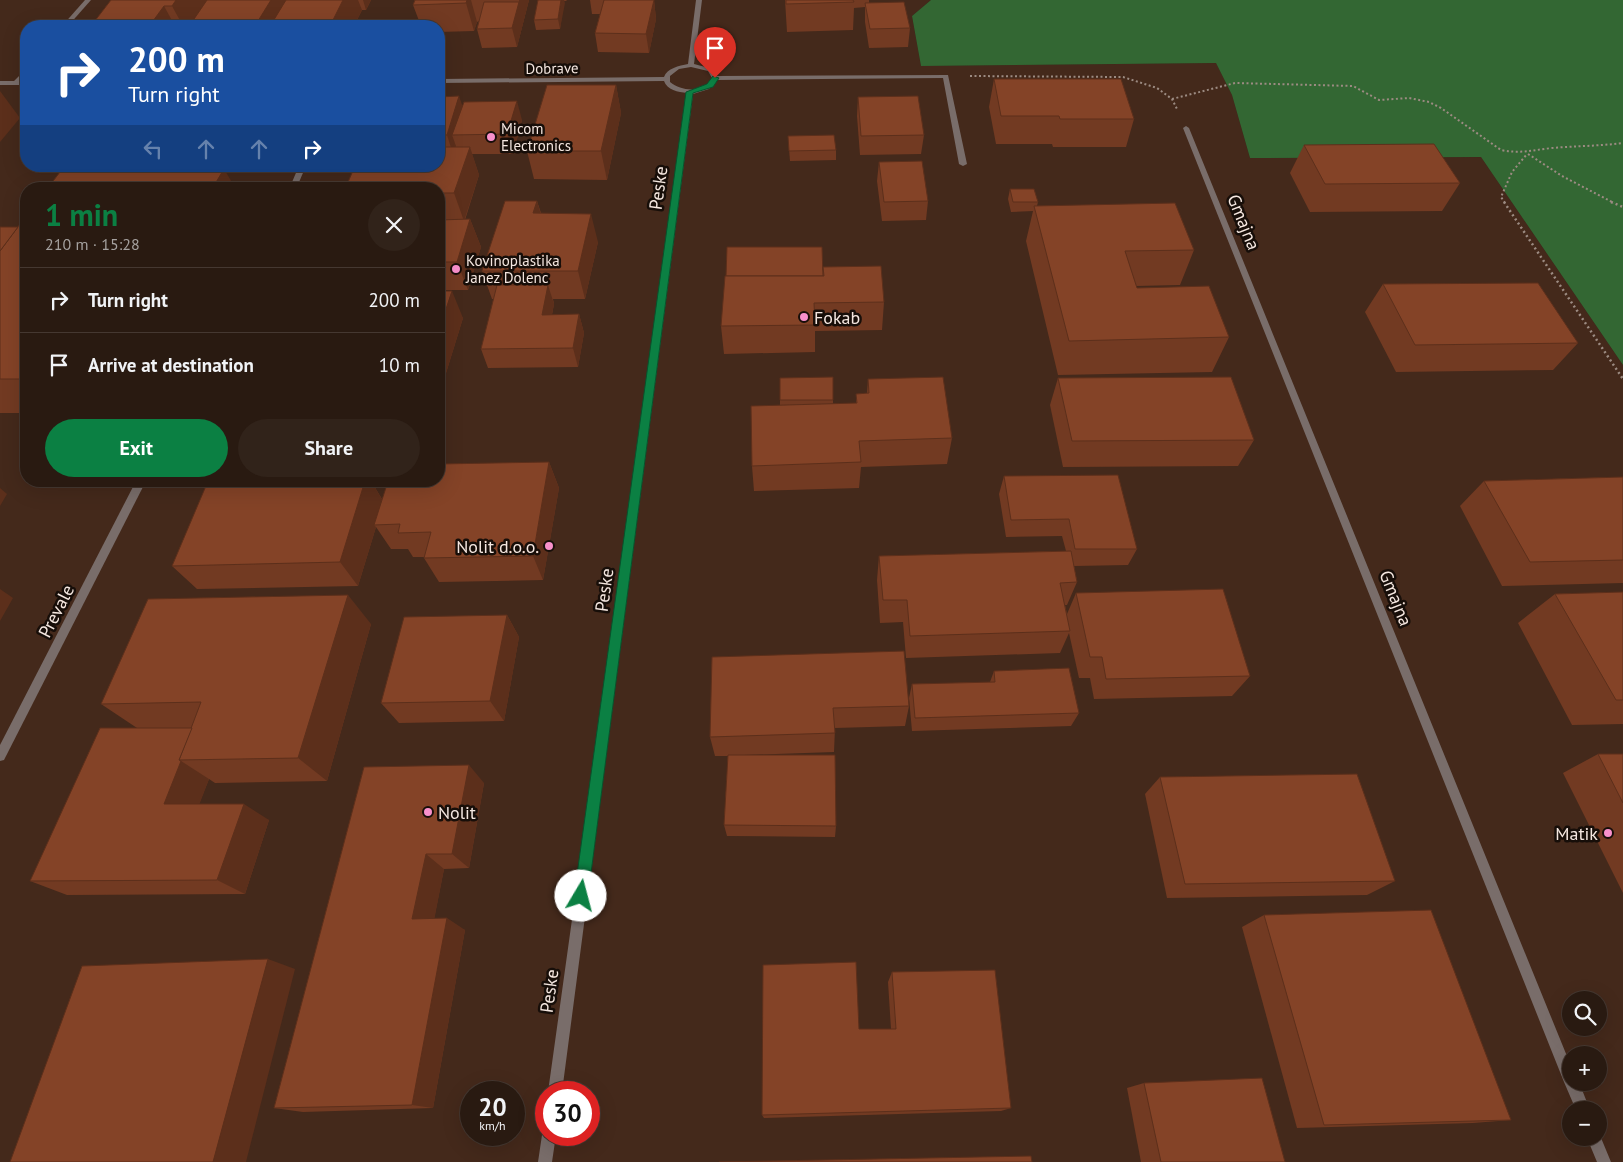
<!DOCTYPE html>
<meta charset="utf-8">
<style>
body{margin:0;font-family:"PT Sans",sans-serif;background:#31231a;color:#f1f3f6;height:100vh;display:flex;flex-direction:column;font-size:19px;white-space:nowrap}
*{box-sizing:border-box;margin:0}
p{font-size:16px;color:#a5a19f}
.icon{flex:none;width:28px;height:28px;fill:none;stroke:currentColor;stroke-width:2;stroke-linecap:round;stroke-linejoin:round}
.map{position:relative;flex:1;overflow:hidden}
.panel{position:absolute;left:20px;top:182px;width:425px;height:305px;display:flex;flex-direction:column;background:#291a11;border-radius:20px;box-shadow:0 5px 20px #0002,0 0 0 1px #453831}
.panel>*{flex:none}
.hud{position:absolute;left:20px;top:20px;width:425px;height:152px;border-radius:20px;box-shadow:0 5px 20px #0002,0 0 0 1px #453831;background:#1a4fa0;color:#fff;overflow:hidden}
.tools{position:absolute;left:1562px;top:991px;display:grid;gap:10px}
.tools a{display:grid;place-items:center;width:45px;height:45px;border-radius:50%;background:#291a11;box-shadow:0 5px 20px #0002,0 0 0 1px #453831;font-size:25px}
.speed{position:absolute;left:460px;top:1081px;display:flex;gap:10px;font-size:25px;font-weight:700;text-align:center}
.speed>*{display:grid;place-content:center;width:65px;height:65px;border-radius:50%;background:#291a11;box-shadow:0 5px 20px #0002,0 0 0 1px #453831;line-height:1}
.speed small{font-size:12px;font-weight:400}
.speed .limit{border:8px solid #d22;background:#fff;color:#111}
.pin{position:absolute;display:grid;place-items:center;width:42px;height:42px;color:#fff;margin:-51px -21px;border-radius:50% 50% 50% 0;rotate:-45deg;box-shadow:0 0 5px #0007}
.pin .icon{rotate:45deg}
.me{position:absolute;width:55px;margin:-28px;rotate:8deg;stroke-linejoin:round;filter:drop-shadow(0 0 4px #0008)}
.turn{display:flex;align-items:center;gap:18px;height:105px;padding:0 25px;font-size:22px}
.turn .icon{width:65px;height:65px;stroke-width:2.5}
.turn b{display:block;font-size:35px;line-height:42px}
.lanes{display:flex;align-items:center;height:48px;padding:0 25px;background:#0003;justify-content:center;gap:25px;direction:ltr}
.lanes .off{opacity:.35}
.round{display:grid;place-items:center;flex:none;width:52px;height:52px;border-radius:26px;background:#31231a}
.summary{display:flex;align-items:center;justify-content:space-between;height:85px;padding:0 25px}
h1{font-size:30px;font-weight:600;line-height:38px;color:#0b8043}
.action{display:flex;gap:10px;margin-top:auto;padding:10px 25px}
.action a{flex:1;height:58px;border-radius:30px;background:#0b8043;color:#fff;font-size:20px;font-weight:600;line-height:58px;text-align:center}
.action a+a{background:#31231a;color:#f1f3f6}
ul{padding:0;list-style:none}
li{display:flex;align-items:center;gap:15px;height:65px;padding:0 25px;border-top:1px solid #453831}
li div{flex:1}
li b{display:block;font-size:19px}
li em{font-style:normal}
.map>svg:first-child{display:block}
.built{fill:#44291b;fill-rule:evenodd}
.forest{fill:#336733}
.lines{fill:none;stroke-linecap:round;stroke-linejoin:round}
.path-far1{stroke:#9c8b82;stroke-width:2;stroke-dasharray:2 2.5;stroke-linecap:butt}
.path{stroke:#9c8b82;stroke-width:2.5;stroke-dasharray:2 3;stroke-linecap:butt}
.minor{fill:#796d6a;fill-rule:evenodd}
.wall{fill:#723a22}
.shaded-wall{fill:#5c2f1b}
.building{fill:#844327;stroke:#5c2f1b}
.route{fill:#0b8043;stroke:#07532c}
.poi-dot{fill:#f890cb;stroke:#170e09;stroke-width:2}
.labels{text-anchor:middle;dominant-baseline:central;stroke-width:5;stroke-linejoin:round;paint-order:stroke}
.far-street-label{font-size:15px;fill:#f5e7e0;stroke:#170e09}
.far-poi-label{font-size:15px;fill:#f5e7e0;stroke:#170e09;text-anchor:start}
.street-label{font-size:18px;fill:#f5e7e0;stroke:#170e09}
.poi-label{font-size:18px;fill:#f5e7e0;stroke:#170e09;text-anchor:start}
</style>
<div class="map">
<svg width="1623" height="1162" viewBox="0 0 1623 1162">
<rect width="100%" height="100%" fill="#372217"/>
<!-- built -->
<path class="built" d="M 0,0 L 931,0 L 912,16 L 921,66 L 1216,63 L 1232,95 L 1250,158 L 1481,157 L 1623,365 L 1623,1162 L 0,1162 ZM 26,26 L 439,26 L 439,166 L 26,166 ZM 26,189 L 439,189 L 439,481 L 26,481 ZM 1571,1000 L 1599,1000 L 1599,1028 L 1571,1028 ZM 1571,1055 L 1599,1055 L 1599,1082 L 1571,1082 ZM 471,1092 L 514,1092 L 514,1135 L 471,1135 ZM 546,1092 L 589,1092 L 589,1135 L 546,1135 ZM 1571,1110 L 1599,1110 L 1599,1138 L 1571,1138 Z"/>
<!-- forest -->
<polygon class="forest" points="931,0 1623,0 1623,365 1481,157 1250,158 1232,95 1216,63 921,66 912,16"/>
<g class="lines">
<!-- path-far1 -->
<g class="path-far1">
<polyline points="970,76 1123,77 1157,88 1172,99 1177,109"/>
<path d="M 1172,99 L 1235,83 L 1353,86 L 1379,100 L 1409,98 L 1429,102 L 1441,108 L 1501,150 C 1519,154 1534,150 1552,148 C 1576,146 1599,146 1623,143"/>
<polyline points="1528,154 1562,176 1614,203"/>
<polyline points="1505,203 1501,197 1512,172 1527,154"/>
</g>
<!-- path -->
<g class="path">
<polyline points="1504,202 1623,379"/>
<polyline points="1611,202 1623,207"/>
</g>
<!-- minor -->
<g class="minor">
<polygon points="85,0 91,0 68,26 62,26"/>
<path d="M 696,0 L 702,0 L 694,64 L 713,69 L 717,76 L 948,75 L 967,164 L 963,166 L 959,164 L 943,78 L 717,80 L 709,89 L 693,94 L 562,1092 L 548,1092 L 687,93 C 678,92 667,90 664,81 L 439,83 L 439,79 L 664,77 C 667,68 679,66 688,64 ZM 691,67 L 708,71 L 712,78 C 703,93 683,92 670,82 L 670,76 L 679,69 Z"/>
<polygon points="26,69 26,75 21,81 26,81 26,85 0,85 0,81 14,81"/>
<polygon points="1186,126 1189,128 1571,1066 1571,1082 1579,1082 1590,1110 1576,1110 1564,1082 1183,128"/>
<polygon points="299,166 306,166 296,189 289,189"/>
<polygon points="136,481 146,481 4,760 0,761 0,745"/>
<polygon points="546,1129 546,1135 556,1135 552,1162 538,1162 542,1135"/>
<polygon points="1599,1133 1611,1162 1597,1162 1587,1138 1599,1138"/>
</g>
</g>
<!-- wall -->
<g class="wall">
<polygon points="111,0 371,0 366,10 362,10 354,26 194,26 193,24 192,26 97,26 94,22"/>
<polygon points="415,0 529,0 517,47 482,48 477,29 479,21 477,22 474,31 439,32 439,26 421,26 413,5"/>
<polygon points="538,0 567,0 566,1 564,1 560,29 536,30 534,20"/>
<polygon points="590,0 654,0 656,19 649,53 598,52 595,33 600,14 592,14"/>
<polygon points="785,0 869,0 869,3 910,28 908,47 869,48 865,22 865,7 854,8 853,30 787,32"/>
<polygon points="994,79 1134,119 1126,147 1053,147 1052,144 996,144 989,107"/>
<polygon points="616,85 621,113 607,180 534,179 527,151"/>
<polygon points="439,97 462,106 522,120 513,154 472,154 479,175 465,220 470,219 481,247 468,290 439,290"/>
<polygon points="858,97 924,135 921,154 860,155 857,116"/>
<polygon points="788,136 836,150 836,160 790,161"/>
<polygon points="1304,145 1460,183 1442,211 1310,212 1290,173"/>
<polygon points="879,162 928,201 926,220 882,221 877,181"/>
<polygon points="1010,189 1038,202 1037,206 1194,250 1180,285 1136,286 1137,288 1229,337 1212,372 1058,375 1026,241 1033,211 1011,212 1008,199"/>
<polygon points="537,201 541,213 598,242 585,299 553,299 554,304 552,315 579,314 584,333 578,367 488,368 481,349 494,299 492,299 482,271"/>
<polygon points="26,216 26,413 0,413 0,227 18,227"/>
<polygon points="823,270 884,302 882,330 815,331 815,352 724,354 721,326"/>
<polygon points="1383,284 1578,343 1553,370 1396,372 1365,312"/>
<polygon points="439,291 463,318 446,373 439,373"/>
<polygon points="833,377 833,404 856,403 856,394 867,393 868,379 952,438 947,464 861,467 859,488 754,491 752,466 780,406 780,400"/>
<polygon points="1058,378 1254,440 1238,466 1063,467 1050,405"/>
<polygon points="549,462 559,488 543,580 439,582 424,558 425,557 413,557 408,549 391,549 376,527 358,586 197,589 172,566 371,481 382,499"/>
<polygon points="1004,476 1137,549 1128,565 1074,566 1077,582 1067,605 1065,605 1067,614 1076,593 1250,676 1232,696 1094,699 1090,678 1079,678 1069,633 1060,653 906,658 903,622 880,623 877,580 879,556 1066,551 1062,536 1006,537 999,494"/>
<polygon points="1623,477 1623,583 1502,586 1460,506 1484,481"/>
<polygon points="1623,592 1623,724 1572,725 1518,623 1555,594"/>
<polygon points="507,615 519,637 504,721 399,723 381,703"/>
<polygon points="371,624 327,781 215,783 209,779 199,804 269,820 245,894 67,895 30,881 137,728 101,704"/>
<polygon points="712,657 909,706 905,726 835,728 834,752 744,755 836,826 835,837 727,836 724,825 728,756 715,756 710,737"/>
<polygon points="994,671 1079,713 1071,726 912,731 909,698 912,684 990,682"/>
<polygon points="1598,754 1623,754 1623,893 1563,773"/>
<polygon points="364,767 484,783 469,868 444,869 434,919 465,930 433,1108 303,1112 274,1108"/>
<polygon points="1160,777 1395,881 1367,895 1167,898 1145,794"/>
<polygon points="1264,915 1511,1120 1473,1123 1297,1128 1242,927"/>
<polygon points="892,972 1011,1108 1001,1111 764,1118 762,1115 859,1029 891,1029 888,982"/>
<polygon points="1144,1083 1285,1162 1141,1162 1127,1088"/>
</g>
<!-- shaded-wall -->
<g class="shaded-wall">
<polygon points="176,0 209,0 192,22 193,24 192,26 183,26 172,6"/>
<polygon points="271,0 300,0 272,23 274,26 260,26 258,21"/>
<polygon points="343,0 358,0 362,10 354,26 333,26 332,22"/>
<polygon points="363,0 371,0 366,10"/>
<polygon points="467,0 471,0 477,22 474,31 466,3"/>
<polygon points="519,0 529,0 517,47 512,28 519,2"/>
<polygon points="561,0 564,0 565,3 560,29 558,19"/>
<polygon points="654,0 656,19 649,53 646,34"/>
<polygon points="164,6 175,26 156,26 153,21"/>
<polygon points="616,85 621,113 607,180 601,151"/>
<polygon points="0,91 20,118 0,142"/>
<polygon points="459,96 466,116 452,135 456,146 453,154 447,135"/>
<polygon points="517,101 522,120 513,154 507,134"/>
<polygon points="470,147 479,175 464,221 454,193"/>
<polygon points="224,169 236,189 212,189"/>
<polygon points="537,201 545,229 533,213"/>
<polygon points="591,214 598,242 585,299 578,271"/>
<polygon points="470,219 481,247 468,290 457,262"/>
<polygon points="548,285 554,304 548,334 542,315"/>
<polygon points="452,291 463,318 446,373 439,358 439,330"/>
<polygon points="579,314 584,333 578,367 573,348"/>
<polygon points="549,462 559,488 543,580 533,556"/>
<polygon points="365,481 371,481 383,501 374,525 376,527 358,586 340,562"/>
<polygon points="0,488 7,494 0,506"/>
<polygon points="0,589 13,598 0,621"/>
<polygon points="348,595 371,624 327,781 298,758"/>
<polygon points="507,615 519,637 504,721 490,701"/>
<polygon points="181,761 209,779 193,821 164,804"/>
<polygon points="469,765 484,783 469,868 452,854"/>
<polygon points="244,804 269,820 245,894 217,880"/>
<polygon points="426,854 444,869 432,931 412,919"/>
<polygon points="447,918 465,930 433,1108 412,1105"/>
<polygon points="268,959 295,969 246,1162 213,1162"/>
</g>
<!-- building -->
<g class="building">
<polygon points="111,0 176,0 172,6 164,6 153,21 94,22"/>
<polygon points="207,0 271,0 258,21 192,22"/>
<polygon points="286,0 343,0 332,22 272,23"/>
<polygon points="415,0 467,0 466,3 413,5"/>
<polygon points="538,0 561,0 558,19 534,20"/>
<polygon points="604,0 654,0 646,34 595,33"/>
<polygon points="786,0 853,0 854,2 786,4"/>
<polygon points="484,2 519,2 512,28 477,29"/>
<polygon points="904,2 910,28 870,29 865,3"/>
<polygon points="994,79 1121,79 1134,119 1060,119 1059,116 1001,116"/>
<polygon points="547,85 616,85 601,151 527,151"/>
<polygon points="459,96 447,135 439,135 439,97"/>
<polygon points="918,96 924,135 861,136 858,97"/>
<polygon points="517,101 507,134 452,135 464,102"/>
<polygon points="834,135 836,150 789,151 788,136"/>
<polygon points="1434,144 1460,183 1325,184 1304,145"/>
<polygon points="439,147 470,147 454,193 439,193 439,189 345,189 355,166 439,166"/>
<polygon points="922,161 928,201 884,202 879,162"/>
<polygon points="63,168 224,169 212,189 47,189"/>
<polygon points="1010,189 1034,189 1038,202 1013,202"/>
<polygon points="505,201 537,201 533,213 591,214 578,271 482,271"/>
<polygon points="1175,203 1194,250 1125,251 1137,288 1209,286 1229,337 1069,341 1034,206"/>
<polygon points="26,216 26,379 0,379 0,251"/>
<polygon points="470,219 457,262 439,262 439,220"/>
<polygon points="0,227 18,227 0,251"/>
<polygon points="727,247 822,247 823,276 726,276"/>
<polygon points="881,266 884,302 814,303 815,325 721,326 725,276 824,276 823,267"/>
<polygon points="1538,283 1578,343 1415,345 1383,284"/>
<polygon points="497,285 548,285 542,315 579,314 573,348 481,349"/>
<polygon points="439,291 452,291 439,330"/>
<polygon points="833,377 833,400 780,400 780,378"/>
<polygon points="943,377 952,438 859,441 861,462 752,466 751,406 857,403 856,394 869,393 868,379"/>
<polygon points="1231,377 1254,440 1072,441 1058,378"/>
<polygon points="549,462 533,556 424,558 431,532 398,533 400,524 374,525 388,481 439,481 439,464"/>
<polygon points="1118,475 1137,549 1075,549 1069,519 1011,520 1004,476"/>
<polygon points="1623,477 1623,560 1530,562 1484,481"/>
<polygon points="208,481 365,481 340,562 172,566"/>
<polygon points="1071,551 1077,582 1060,583 1070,631 910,636 907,600 883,600 879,556"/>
<polygon points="1223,589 1250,676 1106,679 1102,657 1090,657 1076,593"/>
<polygon points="1623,592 1623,700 1616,700 1555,594"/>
<polygon points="348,595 298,758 179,760 201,702 101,704 148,599"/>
<polygon points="507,615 490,701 381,703 404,617"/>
<polygon points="904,651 909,706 833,708 835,733 710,737 712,657"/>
<polygon points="1069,668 1079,713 915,718 912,684 995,682 994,671"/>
<polygon points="100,728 192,728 179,760 181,761 164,804 244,804 217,880 30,881"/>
<polygon points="1598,754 1623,754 1623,803"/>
<polygon points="728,755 835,755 836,826 724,825"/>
<polygon points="469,765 452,854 426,854 412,919 447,918 412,1105 274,1108 364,767"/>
<polygon points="1357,774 1395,881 1185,884 1160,777"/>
<polygon points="1431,910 1511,1120 1324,1125 1264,915"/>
<polygon points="268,959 213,1162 10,1162 82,966"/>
<polygon points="856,962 859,1029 896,1029 892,972 995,970 1011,1108 762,1115 763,965"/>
<polygon points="1262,1078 1285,1162 1161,1162 1144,1083"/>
<polygon points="1031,1156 1032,1162 719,1162"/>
</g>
<!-- route -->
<polygon class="route" points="713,76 719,78 713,87 693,93 588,896 586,901 581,903 576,901 574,896 686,92 707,84"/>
<!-- markers -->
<g class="poi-dot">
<circle cx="491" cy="137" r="5"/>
<circle cx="456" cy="269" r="5"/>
<circle cx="804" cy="317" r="5"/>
<circle cx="549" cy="546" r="5"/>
<circle cx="428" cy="812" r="5"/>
<circle cx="1608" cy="833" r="5"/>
</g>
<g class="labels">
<!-- far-street labels -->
<g class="far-street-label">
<text transform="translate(552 68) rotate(-1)">Dobrave</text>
</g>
<!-- far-poi labels -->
<g class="far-poi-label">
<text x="501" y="128">Micom<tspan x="501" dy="17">Electronics</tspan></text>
<text x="466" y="260">Kovinoplastika<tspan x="466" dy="17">Janez Dolenc</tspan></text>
</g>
<!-- street labels -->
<g class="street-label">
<text transform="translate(658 188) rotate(-82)">Peske</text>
<text transform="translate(1244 222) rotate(68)">Gmajna</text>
<text transform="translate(604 590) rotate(-82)">Peske</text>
<text transform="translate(1396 598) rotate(68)">Gmajna</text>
<text transform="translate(56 611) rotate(-63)">Prevale</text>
<text transform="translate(549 991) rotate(-82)">Peske</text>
</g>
<!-- poi labels -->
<g class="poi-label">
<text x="814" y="317">Fokab</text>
<text x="539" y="546" text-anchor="end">Nolit d.o.o.</text>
<text x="438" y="812">Nolit</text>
<text x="1598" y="833" text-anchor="end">Matik</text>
</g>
</g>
</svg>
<div class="tools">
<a><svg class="icon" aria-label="search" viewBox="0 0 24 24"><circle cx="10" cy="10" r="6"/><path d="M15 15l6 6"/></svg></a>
<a>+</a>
<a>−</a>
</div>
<div class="speed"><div>20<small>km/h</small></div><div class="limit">30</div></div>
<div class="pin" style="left:715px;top:78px;background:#d93025"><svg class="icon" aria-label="arrive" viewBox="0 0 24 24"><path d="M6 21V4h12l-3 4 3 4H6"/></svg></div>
<svg class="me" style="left:581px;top:896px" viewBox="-20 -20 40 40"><circle r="19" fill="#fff"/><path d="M0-13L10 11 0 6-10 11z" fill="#0b8043"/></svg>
<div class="hud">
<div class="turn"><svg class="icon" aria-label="right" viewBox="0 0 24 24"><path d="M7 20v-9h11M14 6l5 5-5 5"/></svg><div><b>200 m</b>Turn right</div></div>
<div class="lanes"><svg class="icon off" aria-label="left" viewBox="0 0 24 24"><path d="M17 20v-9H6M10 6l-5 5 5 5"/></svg><svg class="icon off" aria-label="ahead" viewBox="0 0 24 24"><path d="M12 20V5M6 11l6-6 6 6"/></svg><svg class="icon off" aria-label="ahead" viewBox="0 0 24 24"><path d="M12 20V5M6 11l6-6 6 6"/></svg><svg class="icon" aria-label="right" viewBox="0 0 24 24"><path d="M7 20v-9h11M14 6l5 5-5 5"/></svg></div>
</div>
<section class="panel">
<div class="summary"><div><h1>1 min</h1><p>210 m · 15:28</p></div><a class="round"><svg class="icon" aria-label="close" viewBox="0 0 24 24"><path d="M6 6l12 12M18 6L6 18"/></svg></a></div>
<ul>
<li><svg class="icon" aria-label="right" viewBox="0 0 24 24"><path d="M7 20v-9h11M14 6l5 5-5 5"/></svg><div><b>Turn right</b></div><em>200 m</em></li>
<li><svg class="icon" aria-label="arrive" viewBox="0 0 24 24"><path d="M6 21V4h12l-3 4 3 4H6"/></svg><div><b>Arrive at destination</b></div><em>10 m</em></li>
</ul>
<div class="action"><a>Exit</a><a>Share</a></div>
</section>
</div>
